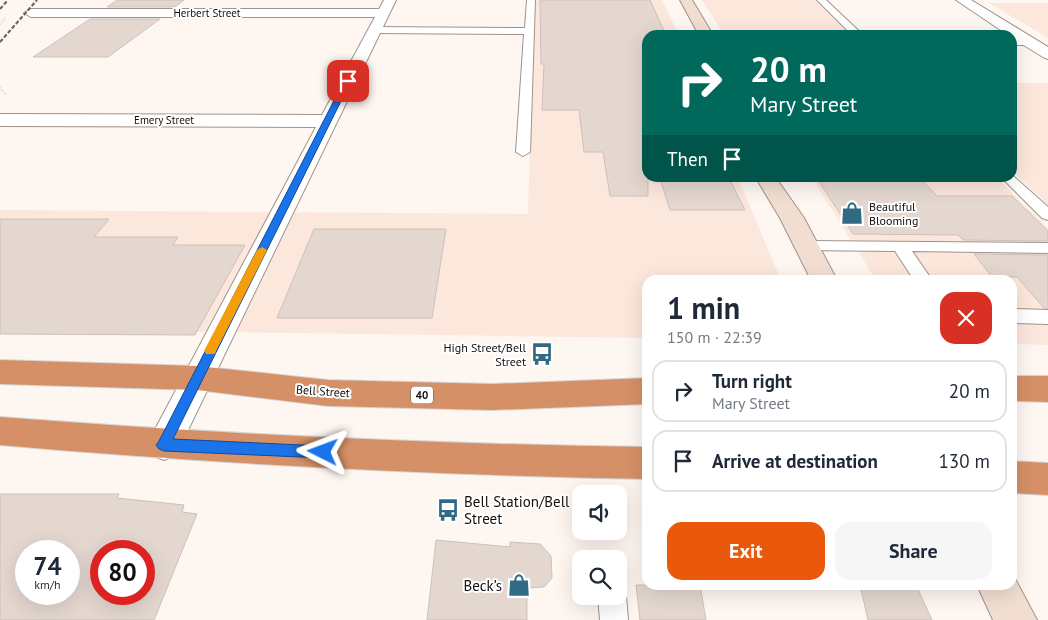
<!DOCTYPE html>
<meta charset="utf-8">
<style>
body{margin:0;font-family:"PT Sans",sans-serif;background:#f6f6f7;color:#1f2937;height:100vh;display:flex;flex-direction:column;font-size:19px;white-space:nowrap}
*{box-sizing:border-box;margin:0}
p{font-size:16px;color:#747a83}
.icon{flex:none;width:28px;height:28px;fill:none;stroke:currentColor;stroke-width:2;stroke-linecap:round;stroke-linejoin:round}
.map{position:relative;flex:1;overflow:hidden}
.details{position:absolute;left:642px;top:275px;width:375px;height:315px;display:flex;flex-direction:column;background:#fff;border-radius:15px;box-shadow:0 5px 20px #0002}
.details>*{flex:none}
.hud{position:absolute;left:642px;top:30px;width:375px;height:152px;border-radius:15px;box-shadow:0 5px 20px #0002;background:#00695c;color:#fff;overflow:hidden}
.fabs{position:absolute;left:572px;top:485px;display:grid;gap:10px}
.fabs a{display:grid;place-items:center;width:55px;height:55px;border-radius:10px;background:#fff;box-shadow:0 5px 20px #0002;font-size:25px}
.speed{position:absolute;left:15px;top:540px;display:flex;gap:10px;font-size:25px;font-weight:700;text-align:center}
.speed>*{display:grid;place-content:center;width:65px;height:65px;border-radius:50%;background:#fff;box-shadow:0 5px 20px #0002;line-height:1}
.speed small{font-size:12px;font-weight:400}
.speed .limit{border:8px solid #d22;background:#fff;color:#111}
.pin{position:absolute;display:grid;place-items:center;width:42px;height:42px;color:#fff;margin:-21px;border-radius:10px;box-shadow:0 2px 8px #0006}
.me{position:absolute;width:55px;margin:-28px;rotate:273deg;stroke-linejoin:round;filter:drop-shadow(0 0 4px #0008)}
.turn{display:flex;align-items:center;gap:18px;height:105px;padding:0 25px;font-size:22px}
.turn .icon{width:65px;height:65px;stroke-width:2.5}
.turn b{display:block;font-size:35px;line-height:42px}
.then{display:flex;align-items:center;height:48px;padding:0 25px;background:#0003;gap:10px;font-size:19px}
.round{display:grid;place-items:center;flex:none;width:52px;height:52px;border-radius:15px;background:#f6f6f7}
.head{display:flex;align-items:center;justify-content:space-between;height:85px;padding:0 25px}
h1{font-size:30px;font-weight:700;line-height:38px}
.button{display:flex;gap:10px;margin-top:auto;padding:10px 25px}
.button a{flex:1;height:58px;border-radius:15px;background:#ea580c;color:#fff;font-size:20px;font-weight:700;line-height:58px;text-align:center}
.button a+a{background:#f6f6f7;color:#1f2937}
ul{padding:0;list-style:none}
li{display:flex;align-items:center;gap:15px;height:62px;margin:0 10px 8px;padding:0 15px;border:2px solid #e0e1e3;border-radius:15px}
li div{flex:1}
li b{display:block;font-size:19px}
li em{font-style:normal}
.map>svg:first-child{display:block}
.built{fill:#fce7dc}
.building{fill:#e4d7d0;stroke:#cdc0b9;fill-rule:evenodd}
.lines{fill:none;stroke-linecap:round;stroke-linejoin:round}
.lane-casing{stroke:#9f938c;stroke-width:2}
.street-casing{stroke:#9f938c;stroke-width:2}
.secondary-casing{stroke:#9f938c;stroke-width:2}
.highway-casing{stroke:#d5d4d3;stroke-width:2}
.path{stroke:#b1aaa6;stroke-width:2;stroke-dasharray:0.5 2;stroke-linecap:butt}
.lane{fill:#fff;fill-rule:evenodd}
.street{fill:#fff;fill-rule:evenodd}
.secondary{fill:#f2ded1;fill-rule:evenodd}
.highway{fill:#d59067;fill-rule:evenodd}
.rail{stroke:#67625f;stroke-width:2;stroke-dasharray:4 2;stroke-linecap:butt}
.route{fill:#1a73e8;stroke:#114b97}
.slow{fill:#f59e0b}
.labels{text-anchor:middle;dominant-baseline:central;stroke-width:4;stroke-linejoin:round;paint-order:stroke}
.far-street-label{font-size:11px;fill:#130f0d;stroke:#fff}
.shield{fill:#fff;stroke:#5a5756;stroke-width:1}
.shield-label{font-size:11px;font-weight:bold;fill:#130f0d}
.poi-label{font-size:12px;fill:#130f0d;stroke:#fff;text-anchor:start}
.street-label{font-size:12px;fill:#130f0d;stroke:#fff}
.near-poi-label{font-size:15px;fill:#130f0d;stroke:#fff;text-anchor:start}
</style>
<div class="map">
<svg width="1048" height="620" viewBox="0 0 1048 620">
<rect width="100%" height="100%" fill="#fef6f1"/>
<!-- built -->
<g class="built">
<polygon points="534,0 662,0 679,35 648,35 648,178 738,178 781,280 648,280 647,338 0,329 0,210 528,214"/>
<polygon points="702,0 814,0 850,35 724,35"/>
<polygon points="989,3 1048,3 1048,38 994,6"/>
<polygon points="1012,83 1048,83 1048,205 1013,172"/>
<polygon points="812,178 997,178 1048,228 1048,345 1013,344 1012,280 876,280"/>
</g>
<!-- building -->
<g class="building">
<polygon points="117,0 184,0 175,7 107,7"/>
<polygon points="540,0 650,0 666,35 648,35 648,196 610,196 603,152 584,152 579,110 542,110 544,64 541,64"/>
<polygon points="90,19 160,19 108,57 33,57"/>
<polygon points="660,178 729,178 745,210 670,210"/>
<polygon points="817,178 920,178 937,196 1012,196 1048,231 1048,241 963,240 958,235 853,234"/>
<polygon points="0,219 109,219 94,237 178,237 173,245 245,245 195,335 0,334"/>
<polygon points="314,229 446,229 432,318 277,318"/>
<polygon points="974,254 1048,255 1048,308 1044,308 1017,277 992,277"/>
<path d="M 0,494 L 119,494 L 117,498 L 184,505 L 182,512 L 197,514 L 154,620 L 0,620 ZM 26,551 L 69,551 L 69,594 L 26,594 ZM 101,551 L 144,551 L 144,594 L 101,594 Z"/>
<polygon points="436,540 510,547 510,542 540,544 551,556 552,578 544,587 527,588 527,620 427,620"/>
<polygon points="636,585 700,585 706,620 640,620"/>
<polygon points="860,585 916,585 932,620 868,620"/>
</g>
<g class="lines">
<defs>
<g id="lane">
<polygon points="527,0 535,0 530,152 523,156 516,152 524,34 374,33 369,30 374,27 525,28"/>
<polygon points="817,0 826,0 863,35 852,35"/>
<polygon points="1012,39 1030,39 1035,42 1030,45 1012,45"/>
<polygon points="1012,175 1048,207 1048,220 1042,218 1002,178 1012,178"/>
<polygon points="807,241 1048,243 1048,253 912,251 932,280 914,280 895,251 801,250 799,246 801,242"/>
<polygon points="1012,309 1048,310 1048,324 1012,323"/>
<polygon points="619,585 622,586 626,596 628,620 600,620 598,596 619,596"/>
</g>
<g id="street">
<polygon points="384,0 396,0 176,455 164,460 152,455 147,445 152,435 316,127 0,126 0,114 322,115 375,17 31,17 24,13 31,9 379,9"/>
<polygon points="956,0 971,0 1048,47 1048,59 1043,57 1012,38 1012,35 1008,35"/>
</g>
<g id="secondary">
<polygon points="680,0 692,0 713,35 699,35"/>
<polygon points="756,178 776,178 804,218 837,280 811,280 780,218"/>
<polygon points="1012,573 1037,620 993,620 977,585 1012,585"/>
</g>
<g id="highway">
<polygon points="0,360 197,366 328,380 492,384 648,378 648,404 492,410 328,406 197,390 0,384"/>
<polygon points="1012,376 1048,376 1048,402 1012,401"/>
<path d="M 0,417 C 216,434 431,444 648,447 L 648,479 C 431,475 216,464 0,445 Z"/>
<polygon points="1012,461 1048,463 1048,495 1012,493"/>
</g>
</defs>
<!-- lane casing -->
<use href="#lane" class="lane-casing"/>
<!-- street casing -->
<use href="#street" class="street-casing"/>
<!-- secondary casing -->
<use href="#secondary" class="secondary-casing"/>
<!-- highway casing -->
<use href="#highway" class="highway-casing"/>
<!-- path -->
<g class="path">
<polyline points="0,25 6,17"/>
<polyline points="0,88 6,95"/>
</g>
<!-- lane -->
<use href="#lane" class="lane"/>
<!-- street -->
<use href="#street" class="street"/>
<!-- secondary -->
<use href="#secondary" class="secondary"/>
<!-- highway -->
<use href="#highway" class="highway"/>
<!-- rail -->
<g class="rail">
<polyline points="0,9 8,0"/>
<polyline points="0,42 37,0"/>
</g>
</g>
<!-- route -->
<polygon class="route" points="348,79 351,81 173,439 323,446 328,448 330,452 328,456 323,458 164,451 159,449 156,445 159,441 344,81"/>
<!-- slow -->
<polygon class="slow" points="262,247 267,250 216,351 215,354 206,354 204,351 257,250"/>
<!-- icons -->
<defs>
<symbol id="shop-bare" viewBox="-9 -9 18 18"><path d="M-5-2.5h2.3a2.7 3.5 0 0 1 5.4 0H5L5.5 6h-11ZM-1.5-2.5h3a1.5 2.3 0 0 0-3 0Z" fill="#326a84" stroke="#fff" stroke-width="2.5" paint-order="stroke"/></symbol>
<symbol id="bus-bare" viewBox="-9 -9 18 18"><path d="M-5-6H5V4H4V6H2V4H-2V6H-4V4H-5ZM-3.5-4V0h7V-4ZM-3.5 1.2v1.5H-2V1.2ZM2 1.2v1.5H3.5V1.2Z" fill="#326a84" stroke="#fff" stroke-width="2.5" paint-order="stroke"/></symbol>
</defs>
<g fill-rule="evenodd">
<use href="#shop-bare" x="836" y="197" width="32" height="32"/>
<use href="#bus-bare" x="526" y="338" width="32" height="32"/>
<use href="#bus-bare" x="432" y="494" width="32" height="32"/>
<use href="#shop-bare" x="503" y="569" width="32" height="32"/>
</g>
<g class="labels">
<!-- far-street labels -->
<g class="far-street-label">
<text x="207" y="13">Herbert Street</text>
<text x="164" y="120">Emery Street</text>
</g>
<!-- shield labels -->
<rect class="shield" x="411" y="386.5" width="22" height="17" rx="4"/>
<g class="shield-label">
<text x="422" y="395">40</text>
</g>
<!-- poi labels -->
<g class="poi-label">
<text x="869" y="206">Beautiful<tspan x="869" dy="14">Blooming</tspan></text>
<text x="526" y="347" text-anchor="end">High Street/Bell<tspan x="526" dy="14">Street</tspan></text>
</g>
<!-- street labels -->
<g class="street-label">
<text transform="translate(323 391) rotate(4)">Bell Street</text>
</g>
<!-- near-poi labels -->
<g class="near-poi-label">
<text x="464" y="501">Bell Station/Bell<tspan x="464" dy="17">Street</tspan></text>
<text x="502" y="585" text-anchor="end">Beck’s</text>
</g>
</g>
</svg>
<div class="fabs">
<a><svg class="icon" aria-label="sound" viewBox="0 0 24 24"><path d="M4 9h4l5-4v14l-5-4H4zM17 9q2 3 0 6"/></svg></a>
<a><svg class="icon" aria-label="search" viewBox="0 0 24 24"><circle cx="10" cy="10" r="6"/><path d="M15 15l6 6"/></svg></a>
</div>
<div class="speed"><div>74<small>km/h</small></div><div class="limit">80</div></div>
<div class="pin" style="left:348px;top:81px;background:#d93025"><svg class="icon" aria-label="arrive" viewBox="0 0 24 24"><path d="M6 21V4h12l-3 4 3 4H6"/></svg></div>
<svg class="me" style="left:323px;top:452px" viewBox="-20 -20 40 40"><path d="M0-17L14 15 0 8-14 15z" fill="#1a73e8" stroke="#fff" stroke-width="4"/></svg>
<div class="hud">
<div class="turn"><svg class="icon" aria-label="right" viewBox="0 0 24 24"><path d="M7 20v-9h11M14 6l5 5-5 5"/></svg><div><b>20 m</b>Mary Street</div></div>
<div class="then">Then<svg class="icon" aria-label="arrive" viewBox="0 0 24 24"><path d="M6 21V4h12l-3 4 3 4H6"/></svg></div>
</div>
<section class="details">
<div class="head"><div><h1>1 min</h1><p>150 m · 22:39</p></div><a class="round" style="background:#d93025;color:#fff"><svg class="icon" aria-label="close" viewBox="0 0 24 24"><path d="M6 6l12 12M18 6L6 18"/></svg></a></div>
<ul>
<li><svg class="icon" aria-label="right" viewBox="0 0 24 24"><path d="M7 20v-9h11M14 6l5 5-5 5"/></svg><div><b>Turn right</b><p>Mary Street</p></div><em>20 m</em></li>
<li><svg class="icon" aria-label="arrive" viewBox="0 0 24 24"><path d="M6 21V4h12l-3 4 3 4H6"/></svg><div><b>Arrive at destination</b></div><em>130 m</em></li>
</ul>
<div class="button"><a>Exit</a><a>Share</a></div>
</section>
</div>
